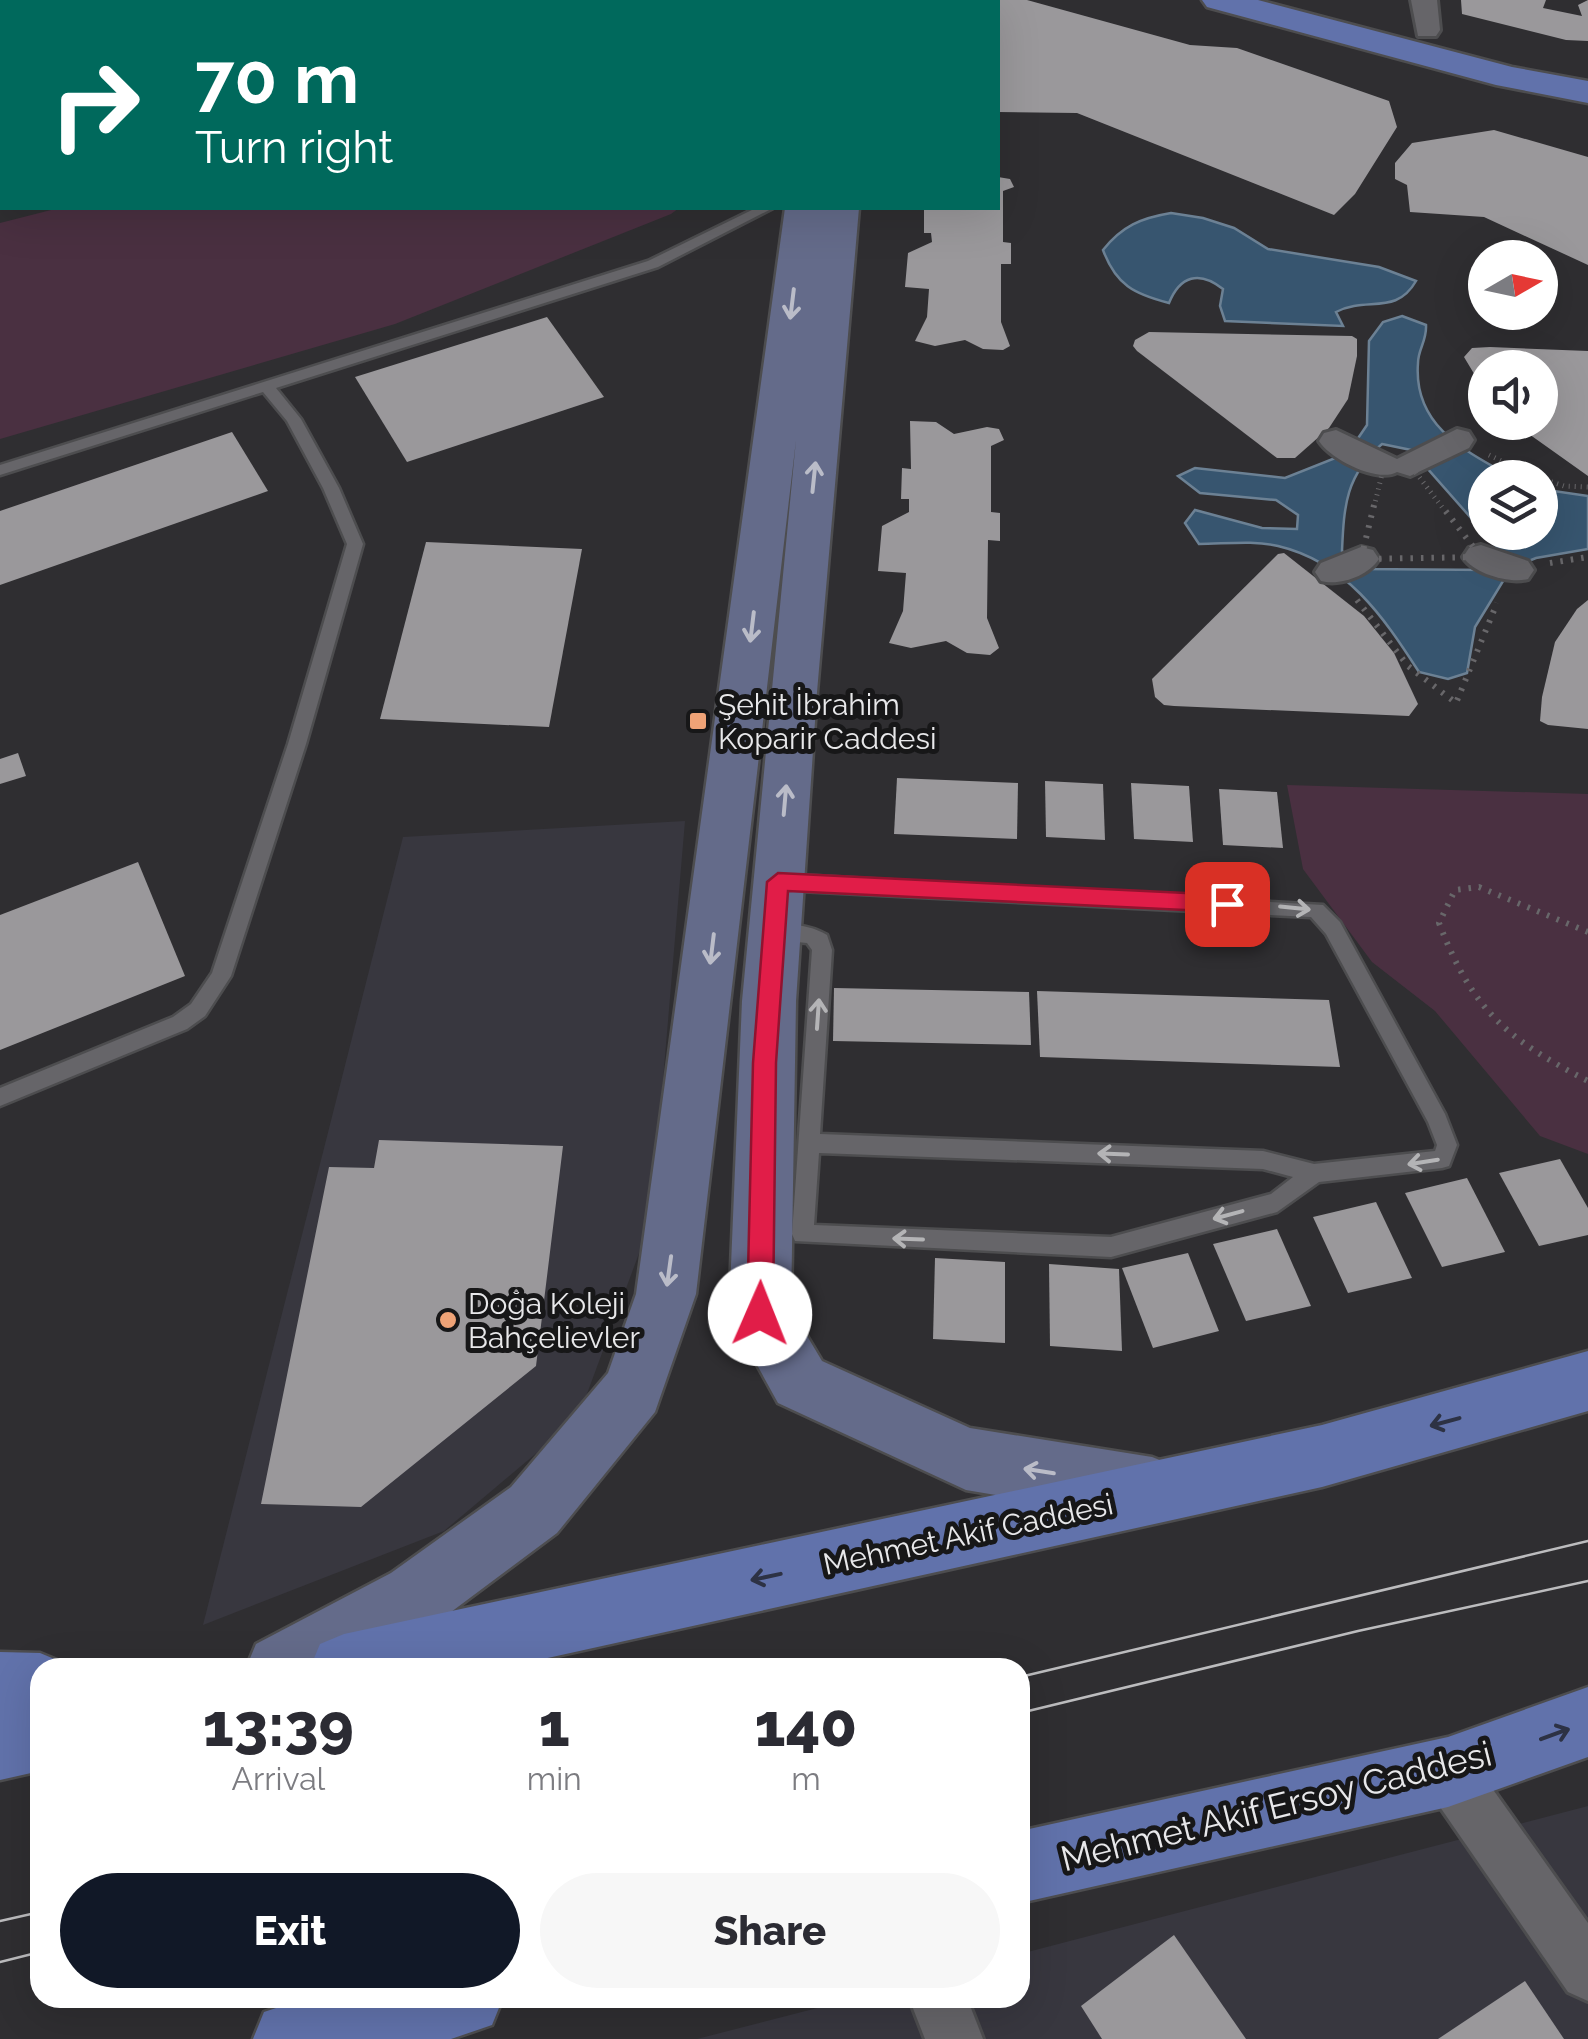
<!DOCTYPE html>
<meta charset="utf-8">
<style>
body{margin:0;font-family:Raleway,sans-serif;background:#f7f7f7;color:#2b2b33;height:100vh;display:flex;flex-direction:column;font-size:38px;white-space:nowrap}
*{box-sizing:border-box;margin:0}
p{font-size:32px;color:#7c7c81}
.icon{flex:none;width:55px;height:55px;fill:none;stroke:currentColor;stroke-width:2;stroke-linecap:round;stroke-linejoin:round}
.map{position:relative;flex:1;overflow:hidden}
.sheet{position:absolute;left:30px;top:1658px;width:1000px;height:350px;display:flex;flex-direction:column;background:#fff;border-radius:30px;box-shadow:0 10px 40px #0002}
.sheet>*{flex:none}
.top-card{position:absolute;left:0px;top:0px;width:1000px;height:210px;box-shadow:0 10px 40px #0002;background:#00695c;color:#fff;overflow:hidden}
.needle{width:65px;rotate:81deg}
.controls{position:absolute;left:1468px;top:240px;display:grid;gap:20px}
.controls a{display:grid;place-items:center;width:90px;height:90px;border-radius:50%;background:#fff;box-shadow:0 10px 40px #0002;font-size:50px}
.pin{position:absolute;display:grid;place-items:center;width:85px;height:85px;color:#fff;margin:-42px;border-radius:20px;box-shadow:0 5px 15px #0006}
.me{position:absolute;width:110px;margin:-55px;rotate:1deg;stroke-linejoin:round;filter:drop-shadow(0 0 8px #0008)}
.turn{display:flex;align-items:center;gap:35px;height:210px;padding:0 30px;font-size:45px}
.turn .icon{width:130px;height:130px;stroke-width:2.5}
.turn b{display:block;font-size:70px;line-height:85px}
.eta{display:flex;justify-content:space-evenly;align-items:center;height:170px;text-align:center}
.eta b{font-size:60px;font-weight:800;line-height:70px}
.button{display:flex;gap:20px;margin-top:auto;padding:20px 30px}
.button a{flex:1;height:115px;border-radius:60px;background:#111827;color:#fff;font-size:40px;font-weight:800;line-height:115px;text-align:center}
.button a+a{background:#f7f7f7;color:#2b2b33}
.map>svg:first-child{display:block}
.built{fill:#38373f}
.green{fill:#4a3041}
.water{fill:#37556f;stroke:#6c8194;stroke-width:2.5;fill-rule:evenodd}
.building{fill:#9a989b}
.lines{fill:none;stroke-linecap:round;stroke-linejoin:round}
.lane-casing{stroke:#4d4d4f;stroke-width:5}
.street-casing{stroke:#4d4d4f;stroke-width:6}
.secondary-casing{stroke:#4d4d4f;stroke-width:5}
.primary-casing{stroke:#4d4d4f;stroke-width:5}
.path-far1{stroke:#68676a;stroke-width:5;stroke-dasharray:1 5;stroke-linecap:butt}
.path{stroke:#68676a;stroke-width:6;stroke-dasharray:2.5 8;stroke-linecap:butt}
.lane{fill:#666569;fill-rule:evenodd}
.street{fill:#666569;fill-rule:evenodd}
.secondary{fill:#646b8a;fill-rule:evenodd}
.primary{fill:#6172ab;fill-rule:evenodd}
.tram{stroke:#bcbcbe;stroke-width:2.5}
.oneway{stroke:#babcc8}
.oneway2{stroke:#b4b4b6}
.oneway3{stroke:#2d3244}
.route{fill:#e11d48;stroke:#92132f;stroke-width:2.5}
.poi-dot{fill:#efa377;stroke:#171718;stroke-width:4}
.labels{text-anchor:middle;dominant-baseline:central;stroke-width:10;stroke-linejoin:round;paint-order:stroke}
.poi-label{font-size:30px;fill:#e8e8ea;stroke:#171718;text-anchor:start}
.street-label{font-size:30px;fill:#e8e8ea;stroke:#171718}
.near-street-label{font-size:35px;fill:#e8e8ea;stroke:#171718}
</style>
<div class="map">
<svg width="1588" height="2039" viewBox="0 0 1588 2039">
<rect width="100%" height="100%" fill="#2f2e31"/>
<!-- built -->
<g class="built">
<polygon points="685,821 651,1221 578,1418 444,1531 203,1625 403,837"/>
<polygon points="1588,1806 1588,2039 697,2039 856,1998 1020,1998 1020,1954"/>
</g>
<!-- green -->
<g class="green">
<polygon points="59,208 679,208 671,214 395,324 0,439 0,223"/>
<polygon points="1287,785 1588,794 1588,1154 1540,1136 1435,1011 1372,962 1303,869"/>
</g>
<!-- water -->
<g class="water">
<path d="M 1171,213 L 1203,218 L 1234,228 L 1268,249 L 1379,267 L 1416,281 C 1396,316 1367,296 1336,312 L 1343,326 L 1225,321 L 1220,306 L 1223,289 C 1199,270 1180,276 1169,303 C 1134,294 1116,285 1103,250 C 1122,226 1141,218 1171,213 Z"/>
<path d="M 1402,316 L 1426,325 C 1427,341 1418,349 1418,363 C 1413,426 1465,451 1512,477 L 1485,478 L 1485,532 L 1540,532 L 1540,509 L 1546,506 L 1546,495 L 1554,491 L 1588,496 L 1588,549 L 1536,558 L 1511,568 L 1475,627 L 1467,673 L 1448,679 L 1419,672 C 1383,616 1346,562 1278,546 C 1254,540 1224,544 1199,544 L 1185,523 L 1195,510 L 1262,528 L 1297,529 L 1298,515 L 1276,500 L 1200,493 L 1178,476 L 1195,468 L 1285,478 L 1348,453 L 1367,425 L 1369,341 L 1383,322 ZM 1382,444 L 1411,450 L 1501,552 L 1493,570 L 1360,569 L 1342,551 C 1344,505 1346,475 1382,444 Z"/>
</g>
<!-- building -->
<g class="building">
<polygon points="998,0 1027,0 1190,45 1237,48 1389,101 1397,127 1355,194 1334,215 1077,113 998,112"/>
<polygon points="1461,0 1546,0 1543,8 1582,16 1578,5 1588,0 1588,41 1566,40 1462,14"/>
<polygon points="1494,130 1588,157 1588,265 1484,217 1410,212 1407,185 1395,179 1395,163 1412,143"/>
<polygon points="998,177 1010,179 1014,187 1003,191 1003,242 1011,243 1011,264 1001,264 1001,322 1010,346 1003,350 983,349 965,340 935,346 915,341 927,317 929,289 905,287 908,253 932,242 931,233 924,233 924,209 998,208"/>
<polygon points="547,317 604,397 407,462 355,377"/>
<polygon points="1149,332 1352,336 1357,339 1357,356 1348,399 1329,428 1295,458 1277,458 1137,351 1133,346 1135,340"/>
<polygon points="1490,347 1588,351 1588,476 1512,422 1540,422 1540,368 1485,368 1485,392 1464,357 1472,348"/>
<polygon points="910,421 936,422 954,434 987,427 999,429 1004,440 991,446 991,512 1000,513 1000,541 988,540 987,618 999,648 990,655 967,653 946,641 911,648 889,643 903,611 906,573 878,571 882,526 909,512 909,499 901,499 902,468 911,469"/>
<polygon points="232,432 268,491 0,585 0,511"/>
<polygon points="426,542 582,549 549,727 380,719"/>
<polygon points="1284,553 1364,616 1394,653 1418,704 1409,716 1174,706 1164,705 1155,697 1152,679 1278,554"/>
<polygon points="1588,600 1588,729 1548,725 1540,721 1542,697 1555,642 1577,609"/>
<polygon points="18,753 26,776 0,784 0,759"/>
<polygon points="897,778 1018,783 1017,839 894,834"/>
<polygon points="1045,781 1103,784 1105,840 1046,837"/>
<polygon points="1131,783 1189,786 1193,842 1134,839"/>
<polygon points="1219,789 1277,792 1283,848 1223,845"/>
<polygon points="138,862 185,976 0,1050 0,915"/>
<polygon points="834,988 1029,992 1031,1045 833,1041"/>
<polygon points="1037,991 1329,1000 1340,1067 1040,1057"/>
<polygon points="379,1140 563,1146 536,1366 361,1507 261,1504 329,1167 374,1168"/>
<polygon points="1560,1159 1588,1208 1588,1235 1539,1246 1499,1173"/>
<polygon points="1467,1178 1505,1252 1442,1267 1405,1193"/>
<polygon points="1376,1202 1412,1278 1348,1293 1313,1217"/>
<polygon points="1277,1229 1311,1306 1246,1321 1213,1244"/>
<polygon points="1188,1253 1219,1331 1153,1348 1122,1268"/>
<polygon points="935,1258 1005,1262 1005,1343 933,1339"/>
<polygon points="1049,1264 1119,1269 1122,1351 1050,1346"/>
<polygon points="1174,1935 1246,2039 1102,2039 1081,2006"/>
<polygon points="1525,1981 1564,2039 1438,2039"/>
</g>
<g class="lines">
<defs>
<g id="lane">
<polygon points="756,208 773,208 658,267 276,388 301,419 339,488 363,544 306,744 231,976 205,1016 187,1029 0,1106 0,1088 173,1017 191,1004 212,973 288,744 347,544 323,488 287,421 263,392 0,475 0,465 648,261"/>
<path d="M 780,874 L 1323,905 L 1340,922 L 1445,1114 L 1457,1145 L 1449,1166 L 1442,1168 L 1319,1182 L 1277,1212 L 1111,1257 L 795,1241 L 792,1234 L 812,950 L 807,943 L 768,939 L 765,933 L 768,927 C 787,922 810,925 827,935 L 832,950 L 820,1134 L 1263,1151 L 1314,1164 L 1435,1151 L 1437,1145 L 1428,1122 L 1326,934 L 1311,917 L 780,890 L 771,882 ZM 819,1153 L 1263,1169 L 1293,1177 L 1271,1194 L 1111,1237 L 814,1225 Z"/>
</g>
<g id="street">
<rect x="255" y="0" width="26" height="2"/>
<polygon points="1411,0 1437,0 1440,30 1436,36 1418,36"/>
<rect x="0" y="35" width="2" height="16"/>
<path d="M 1457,429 L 1469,432 L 1474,440 L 1469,448 L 1410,476 L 1397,472 C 1378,483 1331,460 1319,441 L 1324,433 L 1336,430 L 1397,459 Z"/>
<path d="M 1481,545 L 1528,561 L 1534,570 L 1528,579 C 1510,584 1474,574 1463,557 L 1469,548 Z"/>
<path d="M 1361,547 L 1373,550 L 1379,559 C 1368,576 1340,586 1321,581 L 1315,572 L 1321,563 Z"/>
<polygon points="1448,1745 1467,1753 1588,1923 1588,2001 1568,1992 1429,1791 1421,1772 1429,1753"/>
<polygon points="909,1998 967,1998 983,2039 925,2039"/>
</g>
<g id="secondary">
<rect x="813" y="0" width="34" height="2"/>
<polygon points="785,208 859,208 817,692 796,1001 791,1309 822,1361 970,1428 1152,1457 1175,1466 1184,1489 1175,1512 1152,1521 966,1490 778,1403 729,1314 742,1001 796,440 696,1294 655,1412 557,1533 439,1621 351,1668 246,1668 256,1644 391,1573 511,1487 608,1373 636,1294"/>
</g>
<g id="primary">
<polygon points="1202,0 1258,0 1512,67 1588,81 1588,103 1496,85 1207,7"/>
<polygon points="1588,1351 1588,1411 1322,1487 502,1668 310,1668 320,1644 344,1634 1322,1425"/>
<polygon points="0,1652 40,1653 64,1663 66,1668 40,1668 40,1771 0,1780"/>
<polygon points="1588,1687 1588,1757 1448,1807 1020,1903 1020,1831 1448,1737"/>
<polygon points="306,1998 503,1998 492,2025 451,2039 253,2039 264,2012"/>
</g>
</defs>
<!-- lane casing -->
<use href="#lane" class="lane-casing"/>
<!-- street casing -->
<use href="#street" class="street-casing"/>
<!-- secondary casing -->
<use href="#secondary" class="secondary-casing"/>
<!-- primary casing -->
<use href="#primary" class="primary-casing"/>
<!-- path-far1 -->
<g class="path-far1">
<polyline points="1489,455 1537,478"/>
<polyline points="1540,478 1564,486 1588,487"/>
<polyline points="1374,507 1384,466 1410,465 1442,507"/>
</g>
<!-- path -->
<g class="path">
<polyline points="1374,505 1361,559 1481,557 1441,505"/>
<polyline points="1550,563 1588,557"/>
<polyline points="1357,600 1408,666 1456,703 1497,603"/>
<path d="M 1588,932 L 1479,887 L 1455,890 L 1439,923 C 1472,1009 1506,1039 1588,1081"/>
</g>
<!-- lane -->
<use href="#lane" class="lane"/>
<!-- street -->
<use href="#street" class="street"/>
<!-- secondary -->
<use href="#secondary" class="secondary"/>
<!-- primary -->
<use href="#primary" class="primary"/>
<!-- tram -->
<g class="tram">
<polyline points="1020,1677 1588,1541"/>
<polyline points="1020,1713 1358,1631 1588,1581"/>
<polyline points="0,1921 40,1912"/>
<polyline points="0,1962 40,1952"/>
</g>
</g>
<!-- one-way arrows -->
<defs><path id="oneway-shaft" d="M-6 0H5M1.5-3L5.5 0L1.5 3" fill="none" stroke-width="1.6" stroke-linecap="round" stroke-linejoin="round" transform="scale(2.5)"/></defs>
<g class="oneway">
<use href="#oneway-shaft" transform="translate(792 304) rotate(97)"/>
<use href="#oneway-shaft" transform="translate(814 477) rotate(-84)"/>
<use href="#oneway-shaft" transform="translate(752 627) rotate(97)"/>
<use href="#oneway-shaft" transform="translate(785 800) rotate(-85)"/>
<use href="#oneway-shaft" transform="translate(712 949) rotate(97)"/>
<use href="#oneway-shaft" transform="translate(669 1271) rotate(98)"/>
<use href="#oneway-shaft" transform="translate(1039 1471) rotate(-171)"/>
</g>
<g class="oneway2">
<use href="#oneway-shaft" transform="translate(1295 908) rotate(6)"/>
<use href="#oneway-shaft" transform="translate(818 1014) rotate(-86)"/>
<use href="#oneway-shaft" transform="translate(1113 1154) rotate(-178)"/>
<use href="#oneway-shaft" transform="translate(1423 1162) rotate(171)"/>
<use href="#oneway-shaft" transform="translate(1228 1215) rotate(165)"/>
<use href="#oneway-shaft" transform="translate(908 1239) rotate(-178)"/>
</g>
<g class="oneway3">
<use href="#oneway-shaft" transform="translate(1445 1422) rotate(165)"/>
<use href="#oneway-shaft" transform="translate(766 1577) rotate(168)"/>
<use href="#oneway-shaft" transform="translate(1555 1734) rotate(-20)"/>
</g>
<!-- route -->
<polygon class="route" points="778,873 1227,895 1238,904 1227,912 788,891 776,1063 773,1314 769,1322 760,1326 751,1322 747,1314 753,1063 767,882"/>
<!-- markers -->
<g class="poi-dot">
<rect x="688" y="711" width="20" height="20" rx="5"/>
<circle cx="448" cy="1320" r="10"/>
</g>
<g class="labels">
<!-- poi labels -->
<g class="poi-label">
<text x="718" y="704">Şehit İbrahim<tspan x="718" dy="34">Koparir Caddesi</tspan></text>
<text x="468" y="1303">Doğa Koleji<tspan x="468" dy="34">Bahçelievler</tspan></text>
</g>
<!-- street labels -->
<g class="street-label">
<text transform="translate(968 1534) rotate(-12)">Mehmet Akif Caddesi</text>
</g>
<!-- near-street labels -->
<g class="near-street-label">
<text transform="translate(1276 1806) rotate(-14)">Mehmet Akif Ersoy Caddesi</text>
</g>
</g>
</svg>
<div class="controls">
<a><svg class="needle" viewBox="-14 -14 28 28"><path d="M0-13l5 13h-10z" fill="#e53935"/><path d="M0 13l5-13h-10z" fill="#7c7c81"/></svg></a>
<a><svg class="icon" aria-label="sound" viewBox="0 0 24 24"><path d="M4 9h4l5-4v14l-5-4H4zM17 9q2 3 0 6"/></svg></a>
<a><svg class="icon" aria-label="layers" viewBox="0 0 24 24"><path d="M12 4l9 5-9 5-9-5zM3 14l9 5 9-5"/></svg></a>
</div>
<div class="pin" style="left:1227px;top:904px;background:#d93025"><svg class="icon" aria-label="arrive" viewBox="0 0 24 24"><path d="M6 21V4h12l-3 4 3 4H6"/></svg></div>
<svg class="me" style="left:760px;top:1314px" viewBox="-20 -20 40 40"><circle r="19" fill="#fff"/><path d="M0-13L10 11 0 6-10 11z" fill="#e11d48"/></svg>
<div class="top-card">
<div class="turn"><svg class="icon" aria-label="right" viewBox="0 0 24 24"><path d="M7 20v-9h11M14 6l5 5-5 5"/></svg><div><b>70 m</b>Turn right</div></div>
</div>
<section class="sheet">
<div class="eta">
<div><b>13:39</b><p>Arrival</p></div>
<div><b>1</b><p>min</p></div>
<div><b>140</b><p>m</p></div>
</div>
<div class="button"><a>Exit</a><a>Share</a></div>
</section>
</div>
